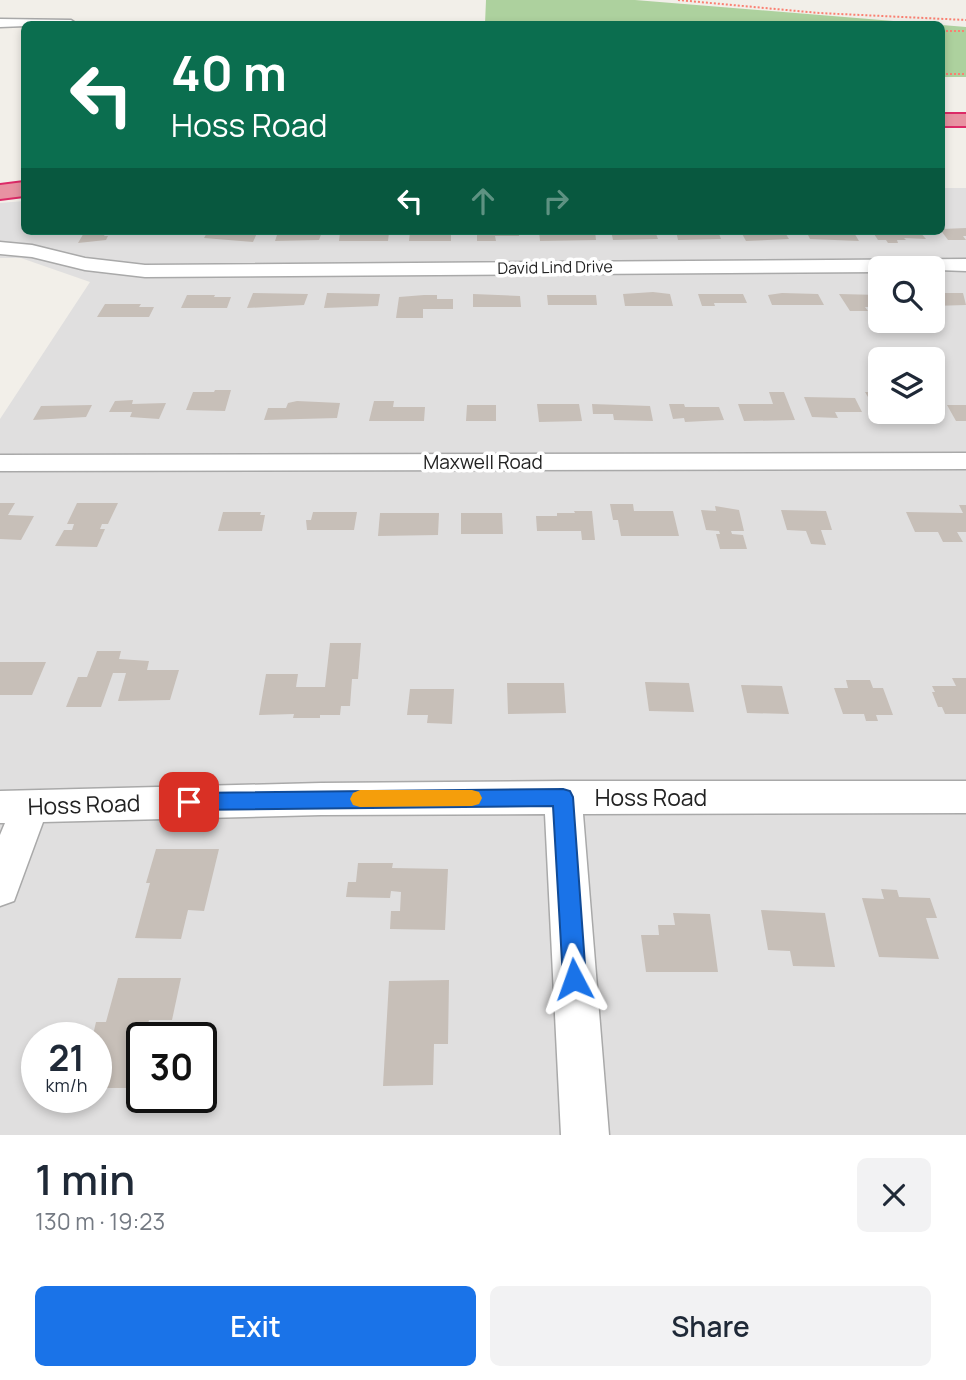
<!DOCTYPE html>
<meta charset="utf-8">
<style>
body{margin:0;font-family:Manrope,sans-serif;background:#f2f2f3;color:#1f2937;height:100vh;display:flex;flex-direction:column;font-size:26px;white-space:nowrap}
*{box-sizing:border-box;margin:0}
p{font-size:23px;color:#747a83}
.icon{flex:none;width:38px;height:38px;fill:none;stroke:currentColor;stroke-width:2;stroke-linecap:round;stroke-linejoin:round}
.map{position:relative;height:1135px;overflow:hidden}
.sheet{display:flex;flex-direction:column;background:#fff;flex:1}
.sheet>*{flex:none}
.banner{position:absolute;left:21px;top:21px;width:924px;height:214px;border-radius:10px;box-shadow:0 4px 10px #0003;background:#0b6e4f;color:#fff;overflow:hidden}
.buttons{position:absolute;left:868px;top:256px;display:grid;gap:14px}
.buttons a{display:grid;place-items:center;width:77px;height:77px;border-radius:10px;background:#fff;box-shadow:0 4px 10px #0003;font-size:35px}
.speed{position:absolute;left:21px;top:1022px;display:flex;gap:14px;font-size:35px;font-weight:700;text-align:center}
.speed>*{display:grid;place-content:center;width:91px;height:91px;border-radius:50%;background:#fff;box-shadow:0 4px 10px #0003;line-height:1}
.speed small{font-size:18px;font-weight:400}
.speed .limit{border:4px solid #111;border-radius:10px;background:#fff;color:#111}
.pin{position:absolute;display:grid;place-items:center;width:60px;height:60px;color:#fff;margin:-30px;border-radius:14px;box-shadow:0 4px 10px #0006}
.me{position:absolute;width:77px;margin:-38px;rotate:356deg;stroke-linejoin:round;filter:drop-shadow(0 0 5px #0008)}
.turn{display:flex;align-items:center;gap:24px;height:147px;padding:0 35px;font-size:32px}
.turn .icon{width:91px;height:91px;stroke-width:2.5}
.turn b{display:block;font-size:49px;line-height:60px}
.lanes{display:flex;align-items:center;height:66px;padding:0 35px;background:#0003;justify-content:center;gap:35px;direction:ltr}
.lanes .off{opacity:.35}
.round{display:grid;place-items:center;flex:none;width:74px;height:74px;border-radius:10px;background:#f2f2f3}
.summary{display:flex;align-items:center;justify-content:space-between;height:119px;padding:0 35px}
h1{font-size:42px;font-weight:600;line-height:52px}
.action{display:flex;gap:14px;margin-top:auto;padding:14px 35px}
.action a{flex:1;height:80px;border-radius:10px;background:#1a73e8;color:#fff;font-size:28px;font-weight:600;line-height:80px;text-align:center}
.action a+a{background:#f2f2f3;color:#1f2937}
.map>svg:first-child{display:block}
.residential{fill:#e0dfdf;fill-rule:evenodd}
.forest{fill:#add19e}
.building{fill:#c7bfb8}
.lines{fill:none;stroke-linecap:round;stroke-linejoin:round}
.minor-casing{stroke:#a9a9a9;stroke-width:3}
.highway-casing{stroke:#dc2a67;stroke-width:4}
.path{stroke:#fa8072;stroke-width:2;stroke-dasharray:2 2;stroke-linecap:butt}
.minor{fill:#fff;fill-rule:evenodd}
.highway{fill:#e892a2;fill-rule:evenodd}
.route{fill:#1a73e8;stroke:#114b97;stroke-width:2}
.slow{fill:#f59e0b}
.labels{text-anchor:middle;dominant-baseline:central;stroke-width:7;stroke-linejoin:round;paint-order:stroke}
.far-street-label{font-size:16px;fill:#222;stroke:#fff}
.street-label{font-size:19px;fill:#222;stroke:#fff}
.near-street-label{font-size:23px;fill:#222;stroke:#fff}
</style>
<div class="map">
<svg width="966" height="1135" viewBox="0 0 966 1135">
<rect width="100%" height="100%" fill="#f2efe9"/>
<!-- residential -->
<path class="residential" d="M 942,188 L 966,188 L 966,1135 L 0,1135 L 0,419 L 90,282 L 21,258 L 0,258 L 0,203 L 24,201 L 24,231 L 942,231 ZM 880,268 L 933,268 L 933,320 L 880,320 ZM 880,359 L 933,359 L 933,411 L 880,411 ZM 37,1038 L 96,1038 L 96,1097 L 37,1097 ZM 142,1038 L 201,1038 L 201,1097 L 142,1097 Z"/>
<!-- forest -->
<g class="forest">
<polygon points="486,0 635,0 930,24 440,24 485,24"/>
<polygon points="942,25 966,27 966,77 942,77"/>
</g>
<!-- building -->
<g class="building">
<polygon points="966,228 966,236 963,236 966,240 948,240 942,232 942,229"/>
<polygon points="85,231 107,231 104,236 108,236 106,240 78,243"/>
<polygon points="208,231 258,231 253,242 204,238"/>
<polygon points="293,231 303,232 322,232 319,240 275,241 278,232"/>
<polygon points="353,231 371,233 389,233 388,241 339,241 340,233 353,233"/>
<polygon points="440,231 451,232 451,241 409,241 410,232"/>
<polygon points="477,231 519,231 519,236 495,236 496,241 477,241"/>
<polygon points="539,231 595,231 596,240 540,241"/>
<polygon points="611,231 655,231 658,239 613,240"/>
<polygon points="676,231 718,231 721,239 678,240"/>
<polygon points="746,231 784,231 789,239 746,241 741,232"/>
<polygon points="806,231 853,231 859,241 810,239"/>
<polygon points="872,231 919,231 926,239 904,238 906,240 897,240 898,243 888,243 886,240 878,240"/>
<polygon points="653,292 670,294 673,306 625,306 623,294"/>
<polygon points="253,293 308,294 304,305 247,308"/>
<polygon points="327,293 380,294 378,306 324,308"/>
<polygon points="782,293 818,294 824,305 772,305 768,295"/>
<polygon points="933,293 963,293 966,305 933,306"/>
<polygon points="473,294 520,296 521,307 473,307"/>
<polygon points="698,294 743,294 747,303 714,303 715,306 702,306"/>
<polygon points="839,294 880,295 880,307 865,307 868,311 850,311"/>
<polygon points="187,295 215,295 214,297 231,297 227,308 181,308"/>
<polygon points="424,295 437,295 437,299 453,299 453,309 423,309 423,318 396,318 399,297"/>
<polygon points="547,295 596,295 597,305 548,305"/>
<polygon points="105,304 141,304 139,307 154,307 149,317 97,317"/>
<polygon points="215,390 231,390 225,411 186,410 193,392 214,392"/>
<polygon points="769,392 784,392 795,420 744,421 738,404 773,404"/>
<polygon points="865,392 880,392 880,402 871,402"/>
<polygon points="804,397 855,398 862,412 835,412 838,418 812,417"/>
<polygon points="133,400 132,404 166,403 159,419 130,417 132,412 109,412 115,401"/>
<polygon points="297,401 340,403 337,418 264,420 268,408 286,408 288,403"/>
<polygon points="374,401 394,401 393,407 425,407 424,421 369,421"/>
<polygon points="537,404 579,404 582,421 539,422"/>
<polygon points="592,404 650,406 653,421 614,420 613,414 593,414"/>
<polygon points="669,404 684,404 685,407 719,407 724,420 685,422 684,418 673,419"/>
<polygon points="92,405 86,417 33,420 41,406"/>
<polygon points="467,405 496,405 496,421 466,421"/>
<polygon points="947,405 966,405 966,421 956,421"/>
<polygon points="894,411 927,411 932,421 899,422"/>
<polygon points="0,503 15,503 8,515 34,516 21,540 0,539"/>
<polygon points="77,503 118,503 108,524 102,524 100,529 105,529 97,547 55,546 64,530 72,530 74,524 67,524"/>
<polygon points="610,504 633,504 634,511 673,511 679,536 621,536 618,520 613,520"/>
<polygon points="959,505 966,505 966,532 957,532 963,542 943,542 938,532 915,532 906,512 963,513"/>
<polygon points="715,506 739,510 744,531 731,531 732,534 743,535 747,549 720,549 716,534 720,534 719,531 706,530 701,510 716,511"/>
<polygon points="781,510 826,511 832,530 821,530 826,545 811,544 806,531 787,530"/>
<polygon points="574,511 592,511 595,540 582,540 581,531 537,531 536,516 557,516 557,513 575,513"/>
<polygon points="223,512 261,512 260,515 265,515 262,531 218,531"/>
<polygon points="313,512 357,512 354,530 307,530 306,520 311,520"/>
<polygon points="380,513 439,513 438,535 378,536"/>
<polygon points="461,513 502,513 503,534 461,534"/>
<polygon points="330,643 361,643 358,679 352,679 350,706 341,706 340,715 320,715 320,718 293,718 294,714 259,715 266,674 298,674 296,687 325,687"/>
<polygon points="97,651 121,651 119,659 149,661 147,670 179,670 170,700 118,701 126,673 113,673 101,707 66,707 78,677 87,677"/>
<polygon points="0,662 46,662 32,695 0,695"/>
<polygon points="952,678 966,678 966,714 945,714 942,707 938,707 932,692 935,692 932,686 956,686"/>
<polygon points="846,680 870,680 873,688 883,688 893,715 876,715 878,721 866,721 864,714 843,714 834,688 848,688"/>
<polygon points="645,682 689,683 694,712 649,711"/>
<polygon points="507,683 564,683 566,713 508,714"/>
<polygon points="741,685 782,686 789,714 747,713"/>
<polygon points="410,689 454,689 452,724 427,723 428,715 407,715"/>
<polygon points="156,849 219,849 204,911 188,910 181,939 135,938 150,883 146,883"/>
<polygon points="358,863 393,863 392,868 448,869 445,930 390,929 391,911 400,911 401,892 391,891 390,898 346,897 348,882 356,882"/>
<polygon points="881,889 897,890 899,897 930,898 937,918 926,918 939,959 879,957 862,898 884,899"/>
<polygon points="761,910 825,913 835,967 793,966 790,951 768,950"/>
<polygon points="673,913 710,914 718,972 646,972 641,935 659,935 658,925 675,925"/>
<polygon points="118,978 181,978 172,1020 149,1020 144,1038 142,1038 132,1088 96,1088 96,1038 81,1038 82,1035 93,1035 96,1022 106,1022"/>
<polygon points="449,980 448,1044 434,1044 433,1085 383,1086 389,981"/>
</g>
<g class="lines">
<defs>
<g id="minor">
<polygon points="0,19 71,20 77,24 0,27"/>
<polygon points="0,242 32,245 85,258 145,265 966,259 966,271 880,268 880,272 145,277 85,270 32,257 0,254"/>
<polygon points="966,453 966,469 0,471 0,455"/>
<polygon points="563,781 966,781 966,813 583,814 609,1135 561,1135 545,814 321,815 43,822 14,901 0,906 0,835 5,823 0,823 0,791 321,783"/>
</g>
<g id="highway">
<rect x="942" y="114" width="24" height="12"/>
<polygon points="24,182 24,196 0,199 0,185"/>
</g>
</defs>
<!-- minor casing -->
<use href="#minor" class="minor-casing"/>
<!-- highway casing -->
<use href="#highway" class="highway-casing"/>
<!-- path -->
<g class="path">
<polyline points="678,0 819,13 966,20"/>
<polyline points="942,31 966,31"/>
<polyline points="942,74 966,74"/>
</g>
<!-- minor -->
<use href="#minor" class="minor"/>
<!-- highway -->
<use href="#highway" class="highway"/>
</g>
<!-- route -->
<polygon class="route" points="563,789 570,791 573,797 586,979 583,987 574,990 566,987 563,979 553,806 189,810 182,808 179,802 182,796 189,793"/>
<!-- slow -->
<polygon class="slow" points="360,790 472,790 479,792 482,798 479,804 472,806 360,807 353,805 350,799 353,793"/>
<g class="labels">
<!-- far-street labels -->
<g class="far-street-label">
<text transform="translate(555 267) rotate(-1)">David Lind Drive</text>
</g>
<!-- street labels -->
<g class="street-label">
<text x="483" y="462">Maxwell Road</text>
</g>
<!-- near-street labels -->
<g class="near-street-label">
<text x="651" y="797">Hoss Road</text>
<text transform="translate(84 804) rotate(-2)">Hoss Road</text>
</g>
</g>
</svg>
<div class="buttons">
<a><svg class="icon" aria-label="search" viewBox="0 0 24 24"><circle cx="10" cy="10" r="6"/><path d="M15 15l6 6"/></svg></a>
<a><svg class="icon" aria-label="layers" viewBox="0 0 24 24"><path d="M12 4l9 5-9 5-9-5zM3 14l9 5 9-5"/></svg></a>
</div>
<div class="speed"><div>21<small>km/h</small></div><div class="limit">30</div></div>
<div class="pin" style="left:189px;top:802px;background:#d93025"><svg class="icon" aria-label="arrive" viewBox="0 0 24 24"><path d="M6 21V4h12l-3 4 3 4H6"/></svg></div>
<svg class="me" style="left:574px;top:979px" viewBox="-20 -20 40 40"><path d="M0-17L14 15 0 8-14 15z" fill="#1a73e8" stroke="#fff" stroke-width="4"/></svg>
<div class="banner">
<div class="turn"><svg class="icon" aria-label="left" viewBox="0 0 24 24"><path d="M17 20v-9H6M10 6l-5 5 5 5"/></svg><div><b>40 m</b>Hoss Road</div></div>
<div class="lanes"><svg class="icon" aria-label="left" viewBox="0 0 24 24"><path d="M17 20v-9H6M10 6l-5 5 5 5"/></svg><svg class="icon off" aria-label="ahead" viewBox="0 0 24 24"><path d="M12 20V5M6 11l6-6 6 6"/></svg><svg class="icon off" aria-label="right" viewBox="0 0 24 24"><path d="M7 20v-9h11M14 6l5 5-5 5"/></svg></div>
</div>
</div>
<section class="sheet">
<div class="summary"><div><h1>1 min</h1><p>130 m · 19:23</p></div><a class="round"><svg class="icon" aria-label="close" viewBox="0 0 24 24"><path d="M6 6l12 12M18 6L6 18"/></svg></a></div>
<div class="action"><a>Exit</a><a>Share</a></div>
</section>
